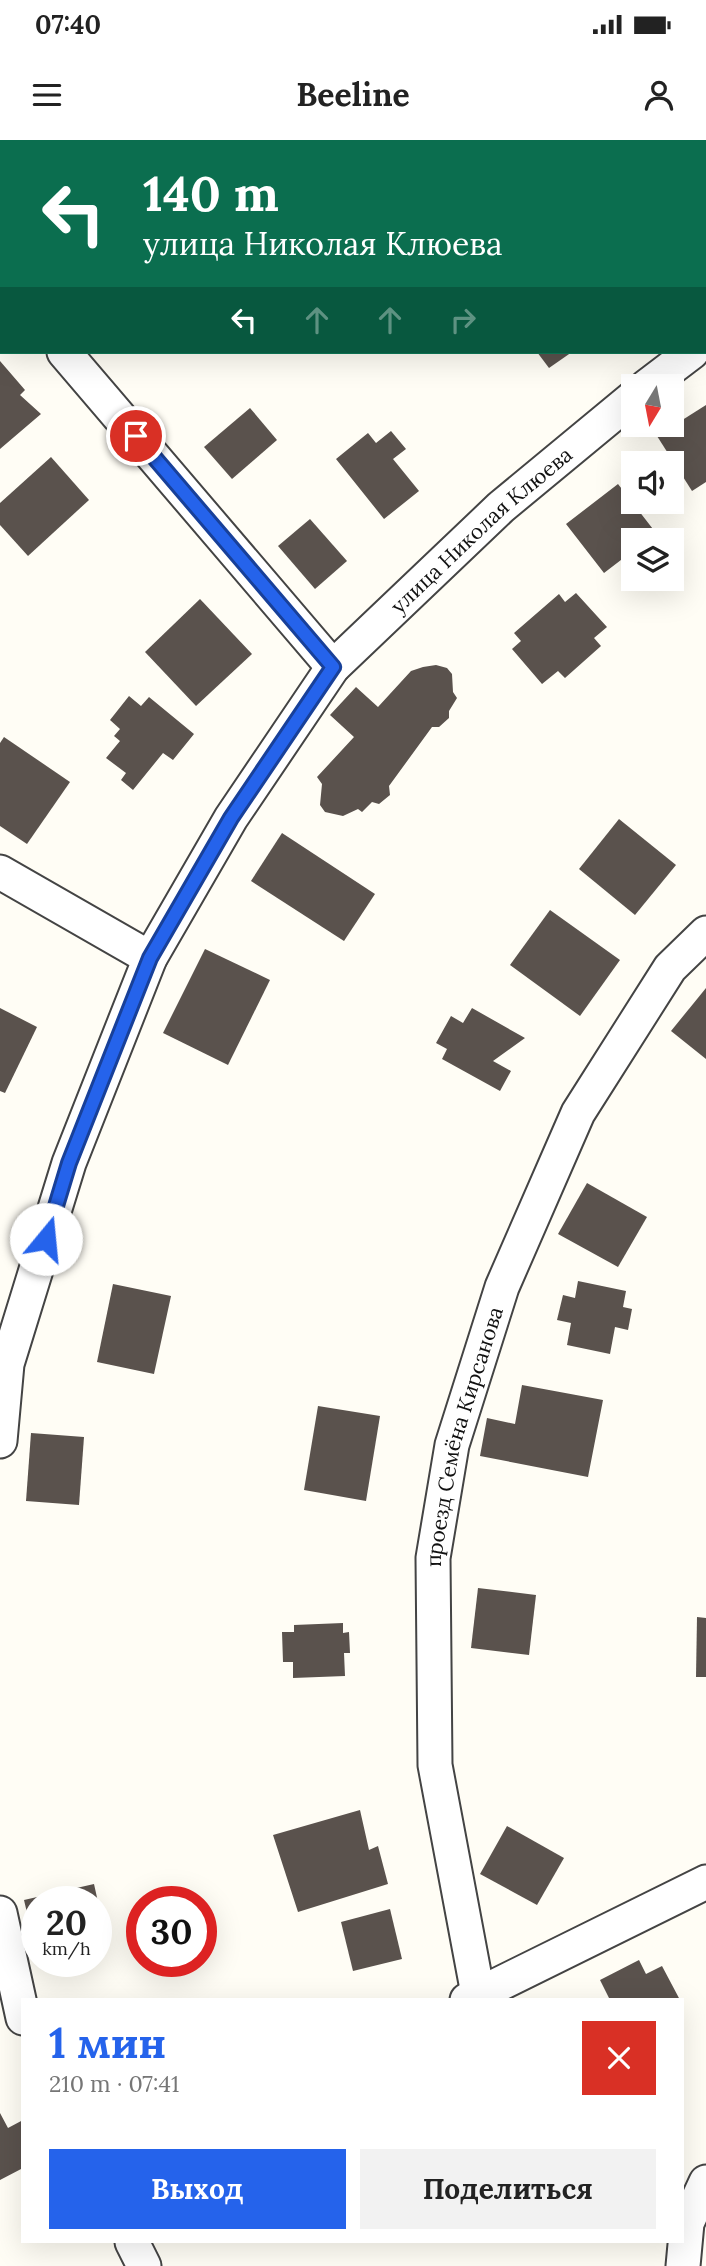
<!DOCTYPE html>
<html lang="ru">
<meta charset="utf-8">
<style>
body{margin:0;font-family:Lora,serif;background:#f2f2f2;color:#222;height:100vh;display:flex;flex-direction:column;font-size:26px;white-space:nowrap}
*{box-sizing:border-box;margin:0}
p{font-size:23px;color:#767676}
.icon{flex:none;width:38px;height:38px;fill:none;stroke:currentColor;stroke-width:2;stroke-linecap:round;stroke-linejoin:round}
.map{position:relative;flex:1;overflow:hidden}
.drawer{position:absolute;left:21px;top:1858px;width:663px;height:245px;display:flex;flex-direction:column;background:#fff;border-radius:0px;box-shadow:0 7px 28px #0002}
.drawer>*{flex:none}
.banner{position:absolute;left:0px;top:0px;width:707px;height:214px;box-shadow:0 7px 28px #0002;background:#0b6e4f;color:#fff;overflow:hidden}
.needle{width:46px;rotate:190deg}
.buttons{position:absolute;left:621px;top:234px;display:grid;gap:14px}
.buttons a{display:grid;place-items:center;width:63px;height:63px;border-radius:0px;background:#fff;box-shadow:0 7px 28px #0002;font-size:35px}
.speed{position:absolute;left:21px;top:1746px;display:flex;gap:14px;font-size:35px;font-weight:700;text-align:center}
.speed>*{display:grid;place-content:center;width:91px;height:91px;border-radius:50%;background:#fff;box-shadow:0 7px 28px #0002;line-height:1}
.speed small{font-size:18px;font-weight:400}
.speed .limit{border:10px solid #d22;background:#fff;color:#111}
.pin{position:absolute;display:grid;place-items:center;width:60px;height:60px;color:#fff;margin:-30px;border:4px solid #fff;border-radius:50%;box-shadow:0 2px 7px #0007}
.me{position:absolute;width:77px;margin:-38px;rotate:17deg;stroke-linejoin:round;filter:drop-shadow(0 0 5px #0008)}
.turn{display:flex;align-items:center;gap:24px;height:147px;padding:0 28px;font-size:32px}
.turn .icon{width:91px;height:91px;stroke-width:2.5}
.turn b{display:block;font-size:49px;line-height:60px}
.lanes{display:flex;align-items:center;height:66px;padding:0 28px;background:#0003;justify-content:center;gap:35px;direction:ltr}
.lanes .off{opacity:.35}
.round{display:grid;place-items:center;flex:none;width:74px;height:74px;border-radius:0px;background:#f2f2f2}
.head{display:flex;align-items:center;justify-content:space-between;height:119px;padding:0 28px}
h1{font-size:42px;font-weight:700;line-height:52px;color:#2563eb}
.button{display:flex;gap:14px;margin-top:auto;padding:14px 28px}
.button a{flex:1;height:80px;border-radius:0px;background:#2563eb;color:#fff;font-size:28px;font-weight:700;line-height:80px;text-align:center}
.button a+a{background:#f2f2f2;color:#222}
.status{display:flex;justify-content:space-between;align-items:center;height:49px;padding:0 35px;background:#fff;direction:ltr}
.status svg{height:19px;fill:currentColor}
header{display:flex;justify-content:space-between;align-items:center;height:91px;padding:0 28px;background:#fff;font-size:32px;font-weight:700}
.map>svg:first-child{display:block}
.building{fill:#5a524d}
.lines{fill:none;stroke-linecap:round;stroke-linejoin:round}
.street-casing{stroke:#444;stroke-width:37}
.street{stroke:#fff;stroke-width:33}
.route-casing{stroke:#184099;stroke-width:18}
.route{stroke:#2563eb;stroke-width:12}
.labels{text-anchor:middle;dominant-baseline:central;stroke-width:7;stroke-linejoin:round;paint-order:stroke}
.street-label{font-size:21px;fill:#111;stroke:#fff}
</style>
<div class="status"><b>07:40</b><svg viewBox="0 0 49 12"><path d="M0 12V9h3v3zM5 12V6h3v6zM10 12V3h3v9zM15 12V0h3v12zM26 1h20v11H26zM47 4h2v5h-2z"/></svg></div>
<header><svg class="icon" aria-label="menu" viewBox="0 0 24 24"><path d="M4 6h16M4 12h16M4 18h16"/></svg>Beeline<svg class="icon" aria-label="person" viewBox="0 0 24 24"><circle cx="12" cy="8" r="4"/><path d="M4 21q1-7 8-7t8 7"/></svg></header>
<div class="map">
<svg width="706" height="2126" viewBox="0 0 706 2126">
<rect width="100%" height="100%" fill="#fffdf5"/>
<!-- building -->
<g class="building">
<polygon points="537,212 572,212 549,228"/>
<polygon points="0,221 25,250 20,255 41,274 0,309"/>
<polygon points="706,265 706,342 692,351 657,296"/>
<polygon points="250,268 277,300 232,339 204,307"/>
<polygon points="391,291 406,309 393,319 419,351 384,379 336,319 368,293 376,303"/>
<polygon points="51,317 89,360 28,416 0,385 0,363"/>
<polygon points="618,344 656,393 646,401 634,401 634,410 604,433 566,384"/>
<polygon points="310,379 347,421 315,449 278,406"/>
<polygon points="576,453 607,487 594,498 601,506 565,538 558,531 542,544 512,509 521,501 514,493 559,454 565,462"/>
<polygon points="200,459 252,514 196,566 145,512"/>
<polygon points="436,525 447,528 452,534 453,552 457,558 449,571 449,578 439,587 432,587 389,646 390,655 379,664 372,662 362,672 358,669 343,676 325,672 320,665 322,644 317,637 354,597 330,575 356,547 378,567 411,531 423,527"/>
<polygon points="129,556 141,566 149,557 194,594 173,620 163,613 133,650 121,640 126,633 106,618 120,601 114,596 120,589 110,580"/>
<polygon points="4,597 70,642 27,704 0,686 0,603"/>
<polygon points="619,679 676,725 635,775 579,729"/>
<polygon points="282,693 375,754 344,801 251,741"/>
<polygon points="550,770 620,820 580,876 510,825"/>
<polygon points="205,809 270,840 228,925 163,893"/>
<polygon points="706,848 706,919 671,891"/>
<polygon points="0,868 37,887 5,953 0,951"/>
<polygon points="472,868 525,898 493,921 511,931 500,951 442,919 447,909 436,903 451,876 463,883"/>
<polygon points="587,1043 647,1077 618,1127 558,1094"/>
<polygon points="578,1141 626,1151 623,1167 632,1169 628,1190 615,1187 610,1214 567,1205 571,1183 557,1180 563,1155 575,1158"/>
<polygon points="113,1144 171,1156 154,1234 97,1222"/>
<polygon points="522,1245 603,1260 588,1337 480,1316 487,1278 515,1284"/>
<polygon points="318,1266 380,1276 366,1361 304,1350"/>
<polygon points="31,1293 84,1297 79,1365 26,1361"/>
<polygon points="478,1448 536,1455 529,1515 471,1508"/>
<polygon points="697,1477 706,1478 706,1537 696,1537"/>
<polygon points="343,1483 343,1493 349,1492 350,1513 344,1513 345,1536 293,1538 293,1522 283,1522 282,1492 294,1492 294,1485"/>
<polygon points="360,1670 369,1710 378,1706 388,1744 298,1772 273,1695"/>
<polygon points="507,1686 564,1718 537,1765 480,1734"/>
<polygon points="94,1744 108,1807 96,1810 96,1762 37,1762 36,1811 24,1760"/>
<polygon points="390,1769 402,1819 353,1831 341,1782"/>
<polygon points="639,1820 646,1834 662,1826 680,1860 610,1860 600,1840"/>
<polygon points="0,1973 8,1988 23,1980 23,2028 0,2040"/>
</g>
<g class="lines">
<defs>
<g id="street">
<polyline points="516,0 517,2"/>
<polyline points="151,2 152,0"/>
<polyline points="0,150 2,149"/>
<polyline points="64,212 333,527"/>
<polyline points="646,247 692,212"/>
<polyline points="0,732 150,818"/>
<path id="s1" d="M 0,1301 L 7,1224 L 69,1023 L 150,818 L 231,678 L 333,527 L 501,367 L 634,257"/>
<polyline points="0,1773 23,1878"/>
<path id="s2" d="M 478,1854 L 435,1625 L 433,1418 L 452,1305 L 502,1147 L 578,973 L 670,828 L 706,793"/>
<polyline points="467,1860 706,1742"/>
<polyline points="132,2102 144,2126"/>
<polyline points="683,2126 687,2083 706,2042"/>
</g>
</defs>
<!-- street casing -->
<use href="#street" class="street-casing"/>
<!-- street -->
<use href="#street" class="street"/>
</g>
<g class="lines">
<defs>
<polyline id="route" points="46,1099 69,1023 150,818 231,678 333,527 136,296"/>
</defs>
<!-- route casing -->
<use href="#route" class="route-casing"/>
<!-- route -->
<use href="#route" class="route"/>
</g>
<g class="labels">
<!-- street labels -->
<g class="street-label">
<text stroke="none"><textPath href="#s1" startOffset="1054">улица Николая Клюева</textPath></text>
<text stroke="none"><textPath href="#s2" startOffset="565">проезд Семёна Кирсанова</textPath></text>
</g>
</g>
</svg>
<div class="buttons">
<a><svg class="needle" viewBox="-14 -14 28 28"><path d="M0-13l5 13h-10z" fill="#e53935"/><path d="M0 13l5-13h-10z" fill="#767676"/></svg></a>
<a><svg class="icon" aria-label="sound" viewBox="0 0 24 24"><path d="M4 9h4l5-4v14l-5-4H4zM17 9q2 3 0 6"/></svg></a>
<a><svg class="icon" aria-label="layers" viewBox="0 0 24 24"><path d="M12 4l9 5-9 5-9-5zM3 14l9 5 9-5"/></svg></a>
</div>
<div class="speed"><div>20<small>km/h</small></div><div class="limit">30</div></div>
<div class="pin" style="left:136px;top:296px;background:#d93025"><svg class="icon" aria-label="arrive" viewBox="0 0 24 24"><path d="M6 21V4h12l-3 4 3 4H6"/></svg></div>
<svg class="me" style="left:46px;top:1099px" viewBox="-20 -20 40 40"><circle r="19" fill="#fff"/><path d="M0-13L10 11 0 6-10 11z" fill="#2563eb"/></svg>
<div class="banner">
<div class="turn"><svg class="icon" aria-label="left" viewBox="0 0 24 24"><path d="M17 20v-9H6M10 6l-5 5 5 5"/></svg><div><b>140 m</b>улица Николая Клюева</div></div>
<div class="lanes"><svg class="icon" aria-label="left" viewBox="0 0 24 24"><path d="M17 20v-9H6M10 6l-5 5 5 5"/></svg><svg class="icon off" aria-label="ahead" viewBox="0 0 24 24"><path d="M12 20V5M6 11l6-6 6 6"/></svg><svg class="icon off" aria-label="ahead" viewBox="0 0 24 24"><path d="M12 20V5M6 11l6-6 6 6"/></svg><svg class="icon off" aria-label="right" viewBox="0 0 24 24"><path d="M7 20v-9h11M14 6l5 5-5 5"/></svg></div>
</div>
<section class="drawer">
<div class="head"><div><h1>1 мин</h1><p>210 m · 07:41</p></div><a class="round" style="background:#d93025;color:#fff"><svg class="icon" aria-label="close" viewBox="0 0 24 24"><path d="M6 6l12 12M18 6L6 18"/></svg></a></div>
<div class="button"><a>Выход</a><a>Поделиться</a></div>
</section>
</div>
